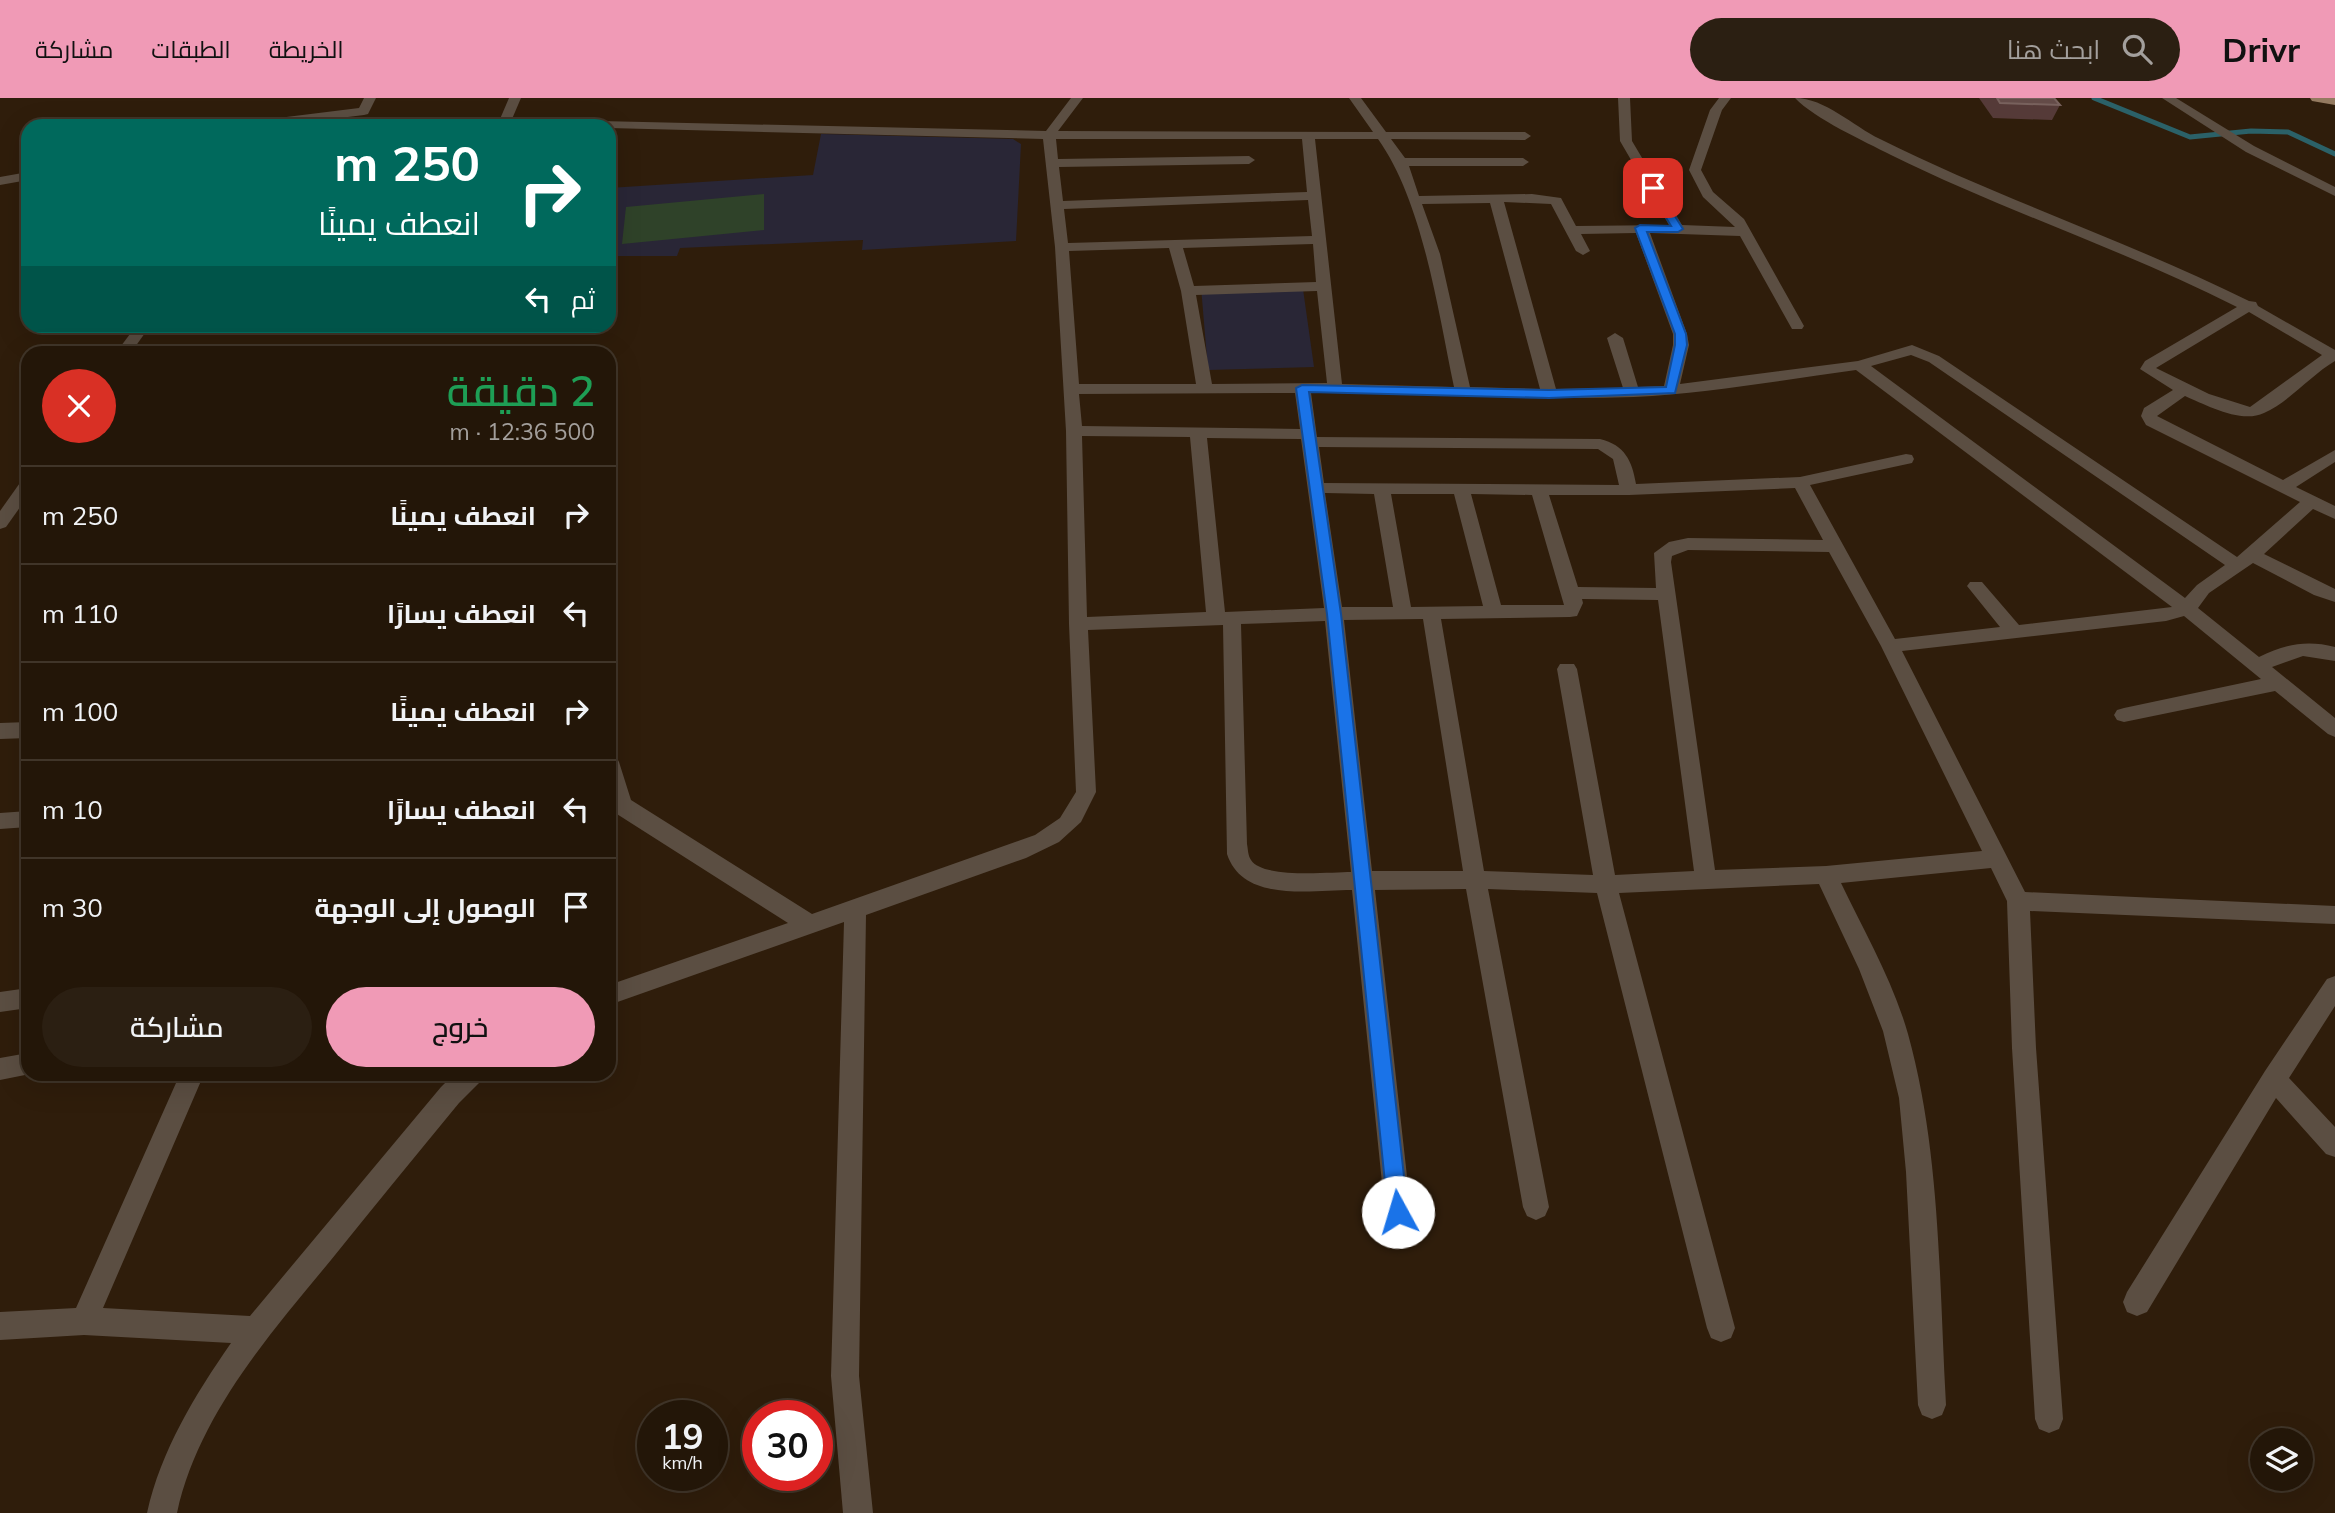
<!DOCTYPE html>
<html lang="ar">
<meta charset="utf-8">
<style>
body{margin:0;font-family:Mulish,Cairo,sans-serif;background:#2b1f12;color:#f1f3f6;direction:rtl;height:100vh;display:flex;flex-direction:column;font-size:26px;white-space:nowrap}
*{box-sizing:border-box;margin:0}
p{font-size:23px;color:#a39f9c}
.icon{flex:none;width:38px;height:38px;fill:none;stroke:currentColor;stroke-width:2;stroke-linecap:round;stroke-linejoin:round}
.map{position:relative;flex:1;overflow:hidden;direction:ltr}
.sheet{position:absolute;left:21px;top:248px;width:595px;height:735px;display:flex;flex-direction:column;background:#231608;border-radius:21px;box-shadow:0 7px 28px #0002,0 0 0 2px #403529;direction:rtl}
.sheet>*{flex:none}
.top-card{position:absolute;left:21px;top:21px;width:595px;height:214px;border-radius:21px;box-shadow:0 7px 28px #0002,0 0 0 2px #403529;direction:rtl;background:#00695c;color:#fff;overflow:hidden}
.tools{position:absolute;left:2250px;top:1330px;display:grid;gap:14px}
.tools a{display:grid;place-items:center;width:63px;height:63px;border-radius:50%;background:#231608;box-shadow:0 7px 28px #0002,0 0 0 2px #403529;font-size:35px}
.speed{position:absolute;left:637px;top:1302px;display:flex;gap:14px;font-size:35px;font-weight:700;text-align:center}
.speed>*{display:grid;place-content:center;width:91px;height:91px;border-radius:50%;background:#231608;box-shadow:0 7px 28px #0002,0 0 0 2px #403529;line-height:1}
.speed small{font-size:18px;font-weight:400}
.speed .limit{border:10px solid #d22;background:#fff;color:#111}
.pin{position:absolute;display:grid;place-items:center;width:60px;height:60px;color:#fff;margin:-30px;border-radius:14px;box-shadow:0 4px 10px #0006}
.me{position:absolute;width:77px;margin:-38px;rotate:354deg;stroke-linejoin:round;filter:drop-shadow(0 0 5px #0008)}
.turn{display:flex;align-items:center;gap:24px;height:147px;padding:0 21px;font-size:32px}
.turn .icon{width:91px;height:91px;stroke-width:2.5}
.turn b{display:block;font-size:49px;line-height:60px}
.then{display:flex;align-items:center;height:66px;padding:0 21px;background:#0003;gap:14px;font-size:26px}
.round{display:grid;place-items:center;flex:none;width:74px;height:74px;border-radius:37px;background:#2b1f12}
.overview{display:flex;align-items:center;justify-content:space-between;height:119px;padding:0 21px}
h1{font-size:42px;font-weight:600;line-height:52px;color:#1e9e55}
.cta{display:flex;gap:14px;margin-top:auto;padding:14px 21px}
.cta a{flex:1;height:80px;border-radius:42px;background:#f09ab6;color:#111;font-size:28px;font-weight:600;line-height:80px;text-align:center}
.cta a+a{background:#2b1f12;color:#f1f3f6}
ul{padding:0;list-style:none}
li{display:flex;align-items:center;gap:21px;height:98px;padding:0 21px;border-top:2px solid #403529}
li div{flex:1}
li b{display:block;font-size:26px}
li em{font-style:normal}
header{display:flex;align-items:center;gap:42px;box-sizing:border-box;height:98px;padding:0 35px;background:#f09ab6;color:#111}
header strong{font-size:33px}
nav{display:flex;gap:38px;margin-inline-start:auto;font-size:24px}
.search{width:490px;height:63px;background:#2b1f12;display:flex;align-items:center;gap:18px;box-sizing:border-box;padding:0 24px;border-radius:38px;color:#a39f9c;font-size:26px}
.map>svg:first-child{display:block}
.education{fill:#292636}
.green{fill:#2f4229}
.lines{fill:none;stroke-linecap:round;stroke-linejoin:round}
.stream{stroke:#2b6168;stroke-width:5}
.minor{fill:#5b4e42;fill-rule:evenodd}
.primary{fill:#947a60;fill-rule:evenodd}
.wall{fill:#553a38}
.building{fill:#644b48;stroke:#78615d;stroke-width:2}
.route{fill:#1a73e8;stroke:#114b97;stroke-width:2}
</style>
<header>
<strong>Drivr</strong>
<div class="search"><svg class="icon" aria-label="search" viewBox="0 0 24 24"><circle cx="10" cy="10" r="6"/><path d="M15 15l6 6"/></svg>ابحث هنا</div>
<nav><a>الخريطة</a><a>الطبقات</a><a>مشاركة</a></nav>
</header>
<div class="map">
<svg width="2335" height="1415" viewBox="0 0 2335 1415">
<rect width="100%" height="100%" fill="#2f1d0b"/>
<!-- education -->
<g class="education">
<polygon points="821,36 1013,41 1021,46 1016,143 862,152 863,142 680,150 677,158 609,158 609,90 813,77"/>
<polygon points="1201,189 1303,191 1314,269 1208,272"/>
</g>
<!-- green -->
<polygon class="green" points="764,96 764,132 622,146 626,109"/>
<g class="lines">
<!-- stream -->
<polyline class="stream" points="2094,0 2190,39 2251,33 2288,34 2335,56"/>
<!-- minor -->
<g class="minor">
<polygon points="364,0 376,0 368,16 364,17 275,28 240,28 246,24 359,10"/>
<path d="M 509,0 L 521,0 L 512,21 L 1046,33 L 1071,0 L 1083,0 L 1058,33 L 1373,34 L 1349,0 L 1361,0 L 1386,34 L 1525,34 L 1531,38 L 1525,42 L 1391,41 L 1405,60 L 1523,60 L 1529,64 L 1523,68 L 1409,68 L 1419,98 L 1532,96 L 1561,100 L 1576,128 L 1669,127 L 1620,43 L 1618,0 L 1630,0 L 1632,43 L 1682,127 L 1735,129 L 1703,99 L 1689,72 L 1710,12 L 1719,0 L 1731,0 L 1722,12 L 1701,72 L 1713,94 L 1744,121 L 1804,228 L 1802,231 L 1792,231 L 1740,138 L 1650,135 L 1687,236 L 1689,247 L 1680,286 L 1858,263 L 1912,247 L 1939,258 L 2237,459 L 2300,404 L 2146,327 L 2141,318 L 2144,310 L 2173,292 L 2140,271 L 2145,263 L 2237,209 C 2125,152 2004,113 1891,57 C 1864,43 1815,21 1795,0 C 1825,0 1853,28 1880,41 C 2000,101 2128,143 2249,203 L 2256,204 L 2258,208 L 2335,252 L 2335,263 C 2311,277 2289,304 2264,315 C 2241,326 2206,307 2185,298 L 2157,318 L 2283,382 L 2335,352 L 2335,364 L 2296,389 L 2335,408 L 2335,421 L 2313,411 L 2264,456 L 2335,491 L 2335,504 L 2314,497 L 2253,465 L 2209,495 L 2198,510 L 2259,559 C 2285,546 2307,542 2335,549 L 2335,563 L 2303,558 L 2272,569 L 2335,620 L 2335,639 L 2328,636 L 2275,593 L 2124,624 L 2117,622 L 2114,617 L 2117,612 L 2124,610 L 2261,581 L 2184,518 L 2166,523 L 1902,553 L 2025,794 L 2335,808 L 2335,826 L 2030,813 L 2036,950 L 2063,1321 L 2059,1331 L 2049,1335 L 2039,1331 L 2035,1321 L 2012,950 L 2007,803 L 1991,770 L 1841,785 C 1864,833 1893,883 1908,936 C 1941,1055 1939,1184 1946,1307 L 1942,1317 L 1932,1321 L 1922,1317 L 1918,1307 L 1906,1074 L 1899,1000 L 1883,933 L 1859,871 L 1819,786 L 1619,795 L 1735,1230 L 1731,1240 L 1721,1244 L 1711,1240 L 1707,1230 L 1597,795 L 1488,791 L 1549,1109 L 1545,1118 L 1536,1122 L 1527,1118 L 1523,1109 L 1466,791 L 1375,792 L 1411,1114 L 1407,1123 L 1398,1127 L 1389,1123 L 1385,1114 L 1352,792 C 1311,792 1243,805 1227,756 L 1223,527 L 1088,532 L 1096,694 L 1081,724 L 1059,744 L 1026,760 L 866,817 L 859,1278 L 873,1415 L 843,1415 L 831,1278 L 844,824 L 609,907 L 609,887 L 788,825 L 609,711 L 609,656 L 616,658 L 619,664 L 631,702 L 812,816 L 1035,737 L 1060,720 L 1076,694 L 1069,526 L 1066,333 L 1055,149 L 1043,41 L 609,30 L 609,28 L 385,28 L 391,24 L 500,21 ZM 1056,41 L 1302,41 L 1307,94 L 1063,103 L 1059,69 L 1249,66 L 1255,62 L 1249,58 L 1058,61 ZM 1315,41 L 1378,41 C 1423,104 1438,213 1454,289 L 1342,286 ZM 1308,102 L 1312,138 L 1068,145 L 1064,111 ZM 1504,104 L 1551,106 L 1576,153 L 1583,157 L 1590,153 L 1581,136 L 1636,135 L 1673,236 L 1673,247 L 1664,288 L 1638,289 L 1623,240 L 1615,235 L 1607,240 L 1623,290 L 1556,291 ZM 1490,105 L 1540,291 L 1470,289 L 1440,156 L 1422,106 ZM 1313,146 L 1316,184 L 1194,188 L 1183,150 ZM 1169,150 L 1181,193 L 1196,286 L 1079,286 L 1069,153 ZM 1317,193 L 1327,285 L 1212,286 L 1196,197 ZM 2249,214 L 2322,257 L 2250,309 L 2209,296 L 2156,270 ZM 1911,257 L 1929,264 L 2225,467 L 2197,487 L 2185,500 L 1871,268 ZM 1856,272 L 2172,509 L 2019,527 L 1982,484 L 1970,484 L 1967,488 L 2000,529 L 1895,541 L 1810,387 L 1912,365 L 1914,361 L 1912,357 L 1906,356 L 1800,379 L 1636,386 C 1632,363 1625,347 1600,341 L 1317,339 L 1311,295 C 1419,294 1526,303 1634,299 C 1709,295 1782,282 1856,272 ZM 1295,295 L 1300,331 L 1082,328 L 1079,296 ZM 1082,338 L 1190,339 L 1206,514 L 1087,519 ZM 1207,340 L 1301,341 L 1324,510 L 1225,514 ZM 1319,349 L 1598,351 L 1613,361 L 1619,387 L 1324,385 ZM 1795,390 L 1823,442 L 1688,440 L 1669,444 L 1654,455 L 1656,490 L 1578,489 L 1549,397 L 1629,397 ZM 1325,395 L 1374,396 L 1393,509 L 1342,509 ZM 1391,396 L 1454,396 L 1483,508 L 1411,509 ZM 1471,396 L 1532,397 L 1564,507 L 1501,507 ZM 1688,452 L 1829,454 L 1881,548 L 1982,753 L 1826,768 L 1715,772 L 1671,464 L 1672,458 ZM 1582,501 L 1658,502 L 1694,773 L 1615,777 L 1577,571 L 1574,566 L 1560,566 L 1557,571 L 1593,777 L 1484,773 L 1441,521 L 1570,519 L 1577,518 L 1583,505 ZM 1423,521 L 1463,773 L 1372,773 L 1344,522 ZM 1325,523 L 1351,774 C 1330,774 1263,781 1251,762 C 1248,758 1248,751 1247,746 L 1241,526 Z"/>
<polygon points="2162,0 2176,0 2254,48 2335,89 2335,98 2246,54"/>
<polygon points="28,74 28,82 0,87 0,79"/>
<polygon points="136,228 150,228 130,256 115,256"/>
<polygon points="28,381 28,398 6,429 0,431 0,413 22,382"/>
<polygon points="28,624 28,640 0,641 0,625"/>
<polygon points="28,713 28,729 0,731 0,715"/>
<polygon points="2335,878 2335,908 2289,980 2335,1029 2335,1059 2326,1056 2276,1000 2147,1214 2137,1218 2127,1214 2123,1204 2127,1194 2265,973 2327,881"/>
<polygon points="28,890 28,910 0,914 0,894"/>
<polygon points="28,955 30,976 0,982 0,960"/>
<path d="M 180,976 L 204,976 L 103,1210 L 250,1218 L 441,989 L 454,976 L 483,976 L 480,984 L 459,1005 C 416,1057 373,1110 331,1162 C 269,1237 198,1318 177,1415 L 147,1415 C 161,1352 195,1297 231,1245 L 84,1237 L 0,1242 L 0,1214 L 76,1210 Z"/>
</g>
<!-- primary -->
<polygon class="primary" points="2310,0 2335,0 2335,7 2312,3"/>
</g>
<!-- wall -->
<polygon class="wall" points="1979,0 2054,0 2060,7 2052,22 1993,20"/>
<!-- building -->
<polygon class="building" points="1997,0 2054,0 2060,7 2000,5"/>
<!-- route -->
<polygon class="route" points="1649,88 1656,88 1683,131 1678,134 1647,134 1686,236 1687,247 1675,295 1549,300 1309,294 1341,516 1408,1114 1405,1121 1398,1124 1391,1121 1388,1114 1327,516 1296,290 1302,287 1549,292 1666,289 1675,247 1675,236 1635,130 1640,127 1671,128 1648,90"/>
</svg>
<div class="tools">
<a><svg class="icon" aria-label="layers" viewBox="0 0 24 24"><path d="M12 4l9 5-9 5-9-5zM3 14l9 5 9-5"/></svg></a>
</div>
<div class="speed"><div>19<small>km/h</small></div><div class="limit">30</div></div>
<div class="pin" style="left:1653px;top:90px;background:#d93025"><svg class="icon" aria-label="arrive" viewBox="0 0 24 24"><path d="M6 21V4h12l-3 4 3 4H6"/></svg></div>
<svg class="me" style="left:1398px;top:1114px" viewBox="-20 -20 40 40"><circle r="19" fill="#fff"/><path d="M0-13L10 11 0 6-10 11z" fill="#1a73e8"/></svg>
<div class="top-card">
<div class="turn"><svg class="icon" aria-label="right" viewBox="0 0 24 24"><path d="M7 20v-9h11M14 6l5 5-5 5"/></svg><div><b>250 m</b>انعطف يمينًا</div></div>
<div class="then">ثم<svg class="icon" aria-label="left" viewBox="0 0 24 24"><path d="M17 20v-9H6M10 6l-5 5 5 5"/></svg></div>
</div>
<section class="sheet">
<div class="overview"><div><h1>2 دقيقة</h1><p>500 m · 12:36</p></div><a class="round" style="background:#d93025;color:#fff"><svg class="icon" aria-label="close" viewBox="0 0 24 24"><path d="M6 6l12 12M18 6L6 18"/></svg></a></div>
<ul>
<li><svg class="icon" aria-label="right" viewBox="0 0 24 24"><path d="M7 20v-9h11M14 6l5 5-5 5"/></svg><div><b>انعطف يمينًا</b></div><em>250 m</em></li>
<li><svg class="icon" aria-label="left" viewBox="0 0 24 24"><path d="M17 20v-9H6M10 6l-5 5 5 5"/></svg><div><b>انعطف يسارًا</b></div><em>110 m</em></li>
<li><svg class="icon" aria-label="right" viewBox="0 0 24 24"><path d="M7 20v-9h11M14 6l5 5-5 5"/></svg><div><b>انعطف يمينًا</b></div><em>100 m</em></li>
<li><svg class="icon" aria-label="left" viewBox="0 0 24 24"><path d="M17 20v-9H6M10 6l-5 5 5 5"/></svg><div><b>انعطف يسارًا</b></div><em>10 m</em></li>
<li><svg class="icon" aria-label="arrive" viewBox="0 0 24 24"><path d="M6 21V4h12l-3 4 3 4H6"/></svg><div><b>الوصول إلى الوجهة</b></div><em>30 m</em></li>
</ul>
<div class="cta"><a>خروج</a><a>مشاركة</a></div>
</section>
</div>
